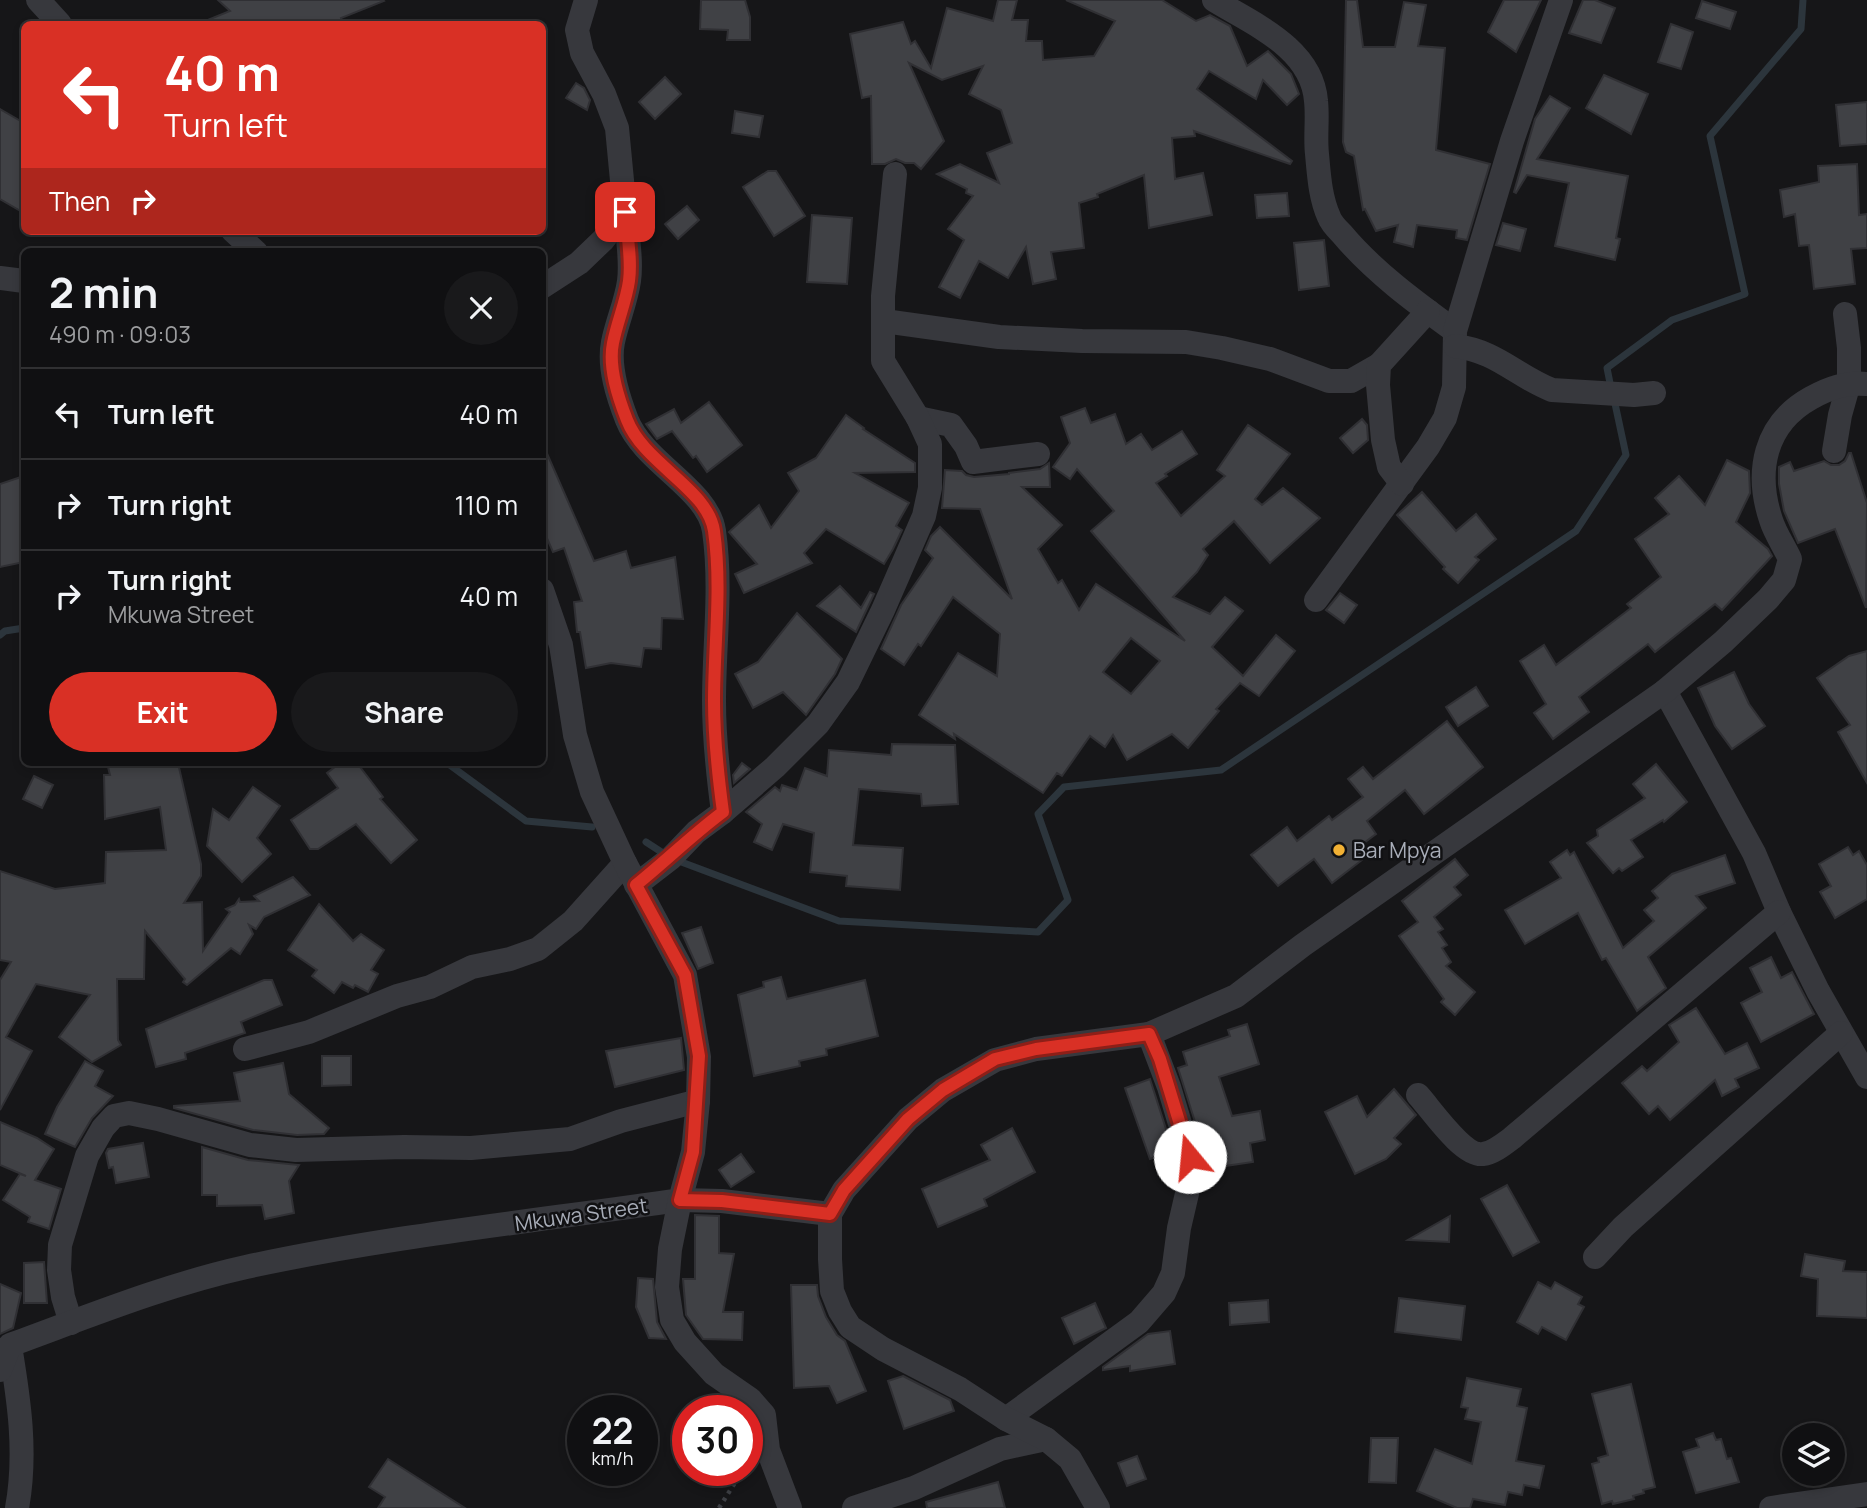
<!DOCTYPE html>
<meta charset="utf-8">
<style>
body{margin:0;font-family:Manrope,sans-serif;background:#19191b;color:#f1f3f6;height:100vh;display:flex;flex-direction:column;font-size:26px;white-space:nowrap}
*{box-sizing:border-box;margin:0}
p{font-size:23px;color:#9c9d9f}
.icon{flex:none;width:38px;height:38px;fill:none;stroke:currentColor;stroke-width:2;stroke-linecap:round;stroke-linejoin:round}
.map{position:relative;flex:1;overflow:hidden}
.drawer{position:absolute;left:21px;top:248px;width:525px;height:518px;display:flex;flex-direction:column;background:#101012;border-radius:10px;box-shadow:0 4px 10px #0003,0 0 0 2px #303032}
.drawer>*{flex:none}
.guide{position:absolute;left:21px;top:21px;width:525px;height:214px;border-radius:10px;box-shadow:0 4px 10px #0003,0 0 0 2px #303032;background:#d93025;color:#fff;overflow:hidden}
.controls{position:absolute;left:1782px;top:1423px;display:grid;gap:14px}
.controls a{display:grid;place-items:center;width:63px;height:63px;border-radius:50%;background:#101012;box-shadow:0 4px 10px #0003,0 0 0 2px #303032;font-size:35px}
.speed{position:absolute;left:567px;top:1395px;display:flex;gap:14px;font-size:35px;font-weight:700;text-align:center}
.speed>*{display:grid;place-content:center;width:91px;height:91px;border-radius:50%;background:#101012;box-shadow:0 4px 10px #0003,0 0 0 2px #303032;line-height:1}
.speed small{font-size:18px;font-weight:400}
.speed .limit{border:10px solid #d22;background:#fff;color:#111}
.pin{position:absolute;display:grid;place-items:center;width:60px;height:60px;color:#fff;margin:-30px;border-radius:14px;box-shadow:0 4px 10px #0006}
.me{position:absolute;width:77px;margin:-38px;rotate:343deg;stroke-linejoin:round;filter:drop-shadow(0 0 5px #0008)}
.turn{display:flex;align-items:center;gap:24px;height:147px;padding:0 28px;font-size:32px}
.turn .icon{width:91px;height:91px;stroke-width:2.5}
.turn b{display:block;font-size:49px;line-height:60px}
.then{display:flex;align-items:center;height:66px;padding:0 28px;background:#0003;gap:14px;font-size:26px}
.round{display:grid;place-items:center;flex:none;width:74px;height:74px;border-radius:37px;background:#19191b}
.summary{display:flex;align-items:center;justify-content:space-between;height:119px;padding:0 28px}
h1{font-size:42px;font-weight:700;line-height:52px}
.action{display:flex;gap:14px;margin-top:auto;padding:14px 28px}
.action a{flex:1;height:80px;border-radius:42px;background:#d93025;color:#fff;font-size:28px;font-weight:700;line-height:80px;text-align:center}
.action a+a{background:#19191b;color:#f1f3f6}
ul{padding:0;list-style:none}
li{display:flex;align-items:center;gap:21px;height:91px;padding:0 28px;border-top:2px solid #303032}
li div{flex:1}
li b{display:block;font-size:26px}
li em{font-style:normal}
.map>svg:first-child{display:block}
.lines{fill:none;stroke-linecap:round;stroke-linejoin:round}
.stream{stroke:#2c353c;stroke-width:7}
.building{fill:#404145;stroke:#303034;stroke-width:2;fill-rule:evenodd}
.path{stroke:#3d3f44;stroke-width:4.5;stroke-dasharray:3.5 5;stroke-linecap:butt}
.street{stroke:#37383d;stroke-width:24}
.route-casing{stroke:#8d1f18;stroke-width:18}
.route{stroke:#d93025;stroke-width:12}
.poi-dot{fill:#f2b134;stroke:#111113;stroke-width:2.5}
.labels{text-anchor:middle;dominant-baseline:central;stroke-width:5;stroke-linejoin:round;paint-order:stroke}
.poi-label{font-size:21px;fill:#a8adb8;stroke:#111113;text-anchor:start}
.street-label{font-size:21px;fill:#a8adb8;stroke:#111113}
</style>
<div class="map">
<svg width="1867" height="1508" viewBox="0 0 1867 1508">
<rect width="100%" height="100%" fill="#161618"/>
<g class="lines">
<!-- stream -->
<g class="stream">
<polyline points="1611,388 1607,368 1672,320 1745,294 1710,136 1801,29 1803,0"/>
<polyline points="0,635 5,631 24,628"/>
<polyline points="447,763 526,821 592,827"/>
<polyline points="646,842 666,855"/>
<polyline points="676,860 839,921 1038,932 1068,900 1038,814 1064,787 1221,770 1576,531 1626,455 1614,399"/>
</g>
</g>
<!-- building -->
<g class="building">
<polygon points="218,0 383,0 384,1 341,18 343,24 198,24 230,11"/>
<polygon points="701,0 745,0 750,17 750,40 727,40 728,30 700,29"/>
<polygon points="998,0 1017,0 1012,20 1028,20 1026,41 1042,41 1043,60 1094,56 1115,21 1066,0 1162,0 1196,21 1210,15 1230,26 1247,66 1268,51 1291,74 1299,94 1287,105 1263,80 1256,99 1209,71 1197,89 1292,161 1290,164 1194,131 1195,136 1172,138 1175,179 1203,173 1212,215 1149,228 1144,175 1097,194 1098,197 1079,203 1084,248 1051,252 1056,279 1033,284 1026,247 1008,278 979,261 960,298 939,287 964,240 948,229 973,196 966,193 967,189 937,174 960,164 999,183 987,153 1012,143 1001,110 969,94 983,66 942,80 909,63 944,141 921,169 914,163 905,163 896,159 885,164 872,164 871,96 862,98 850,34 903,22 911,44 915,41 931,68 947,8 993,21"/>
<polygon points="1346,0 1357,0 1363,47 1395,47 1404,2 1426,5 1418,46 1445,48 1436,150 1490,164 1467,240 1456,238 1457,230 1417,225 1413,247 1394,242 1398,225 1376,231 1365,209 1363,210 1354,156 1346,152 1343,142"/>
<polygon points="1504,0 1541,0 1516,52 1488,32"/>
<polygon points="1583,0 1595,0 1615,8 1601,43 1569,33"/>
<polygon points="1702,1 1736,12 1730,29 1696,18"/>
<polygon points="1671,24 1693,32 1681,69 1658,62"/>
<polygon points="1604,75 1648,94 1631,134 1586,108"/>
<polygon points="665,77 681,94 655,119 639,102"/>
<polygon points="576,83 584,88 590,100 587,110 566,98"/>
<polygon points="1550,96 1570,108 1537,159 1628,176 1616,238 1620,239 1615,260 1555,246 1569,183 1527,175 1516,193 1514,192 1535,119"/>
<polygon points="1867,102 1867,144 1840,146 1836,105"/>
<polygon points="0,109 24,123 24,213 0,199"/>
<polygon points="735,111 763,116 759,137 732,133"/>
<polygon points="1857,164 1859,215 1867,214 1867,248 1851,249 1855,284 1814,289 1809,245 1799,246 1795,214 1784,217 1780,190 1819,182 1818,166"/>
<polygon points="768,171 776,171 805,216 774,236 743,187"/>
<polygon points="1287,193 1289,216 1257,218 1255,195"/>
<polygon points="687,206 699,220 678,239 665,224"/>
<polygon points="812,215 852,218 847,284 807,282"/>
<polygon points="1503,223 1526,229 1520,251 1496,245"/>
<polygon points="1324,240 1329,286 1299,290 1294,243"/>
<polygon points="709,402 742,445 707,472 696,456 693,458 672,431 657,439 646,424 674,409 681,423"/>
<path d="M 1085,408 L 1091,423 L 1115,414 L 1126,444 L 1141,434 L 1152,450 L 1182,431 L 1197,454 L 1165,474 L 1167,476 L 1156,483 L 1181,516 L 1225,476 L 1217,470 L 1248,425 L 1290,454 L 1255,499 L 1262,505 L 1283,488 L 1320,518 L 1270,563 L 1234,521 L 1203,549 L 1208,555 L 1197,572 L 1173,597 L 1210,614 L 1225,597 L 1243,611 L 1212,647 L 1243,676 L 1276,635 L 1295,651 L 1259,696 L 1240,683 L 1216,709 L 1219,711 L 1188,748 L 1172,734 L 1127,760 L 1113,735 L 1105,747 L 1090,736 L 1062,776 L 1057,773 L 1043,793 L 954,734 L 955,739 L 919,715 L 958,653 L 997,676 L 1000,634 L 953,597 L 921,646 L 918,644 L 904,665 L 881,649 L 901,605 L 933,558 L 925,550 L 931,536 L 940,527 L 1012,599 L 980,509 L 942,508 L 945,470 L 962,471 L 966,475 L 974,477 L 1009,474 L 1009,473 L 1040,469 L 1049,463 L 1050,487 L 1022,487 L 1062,525 L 1038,549 L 1058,583 L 1062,580 L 1079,610 L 1096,584 L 1185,641 L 1091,531 L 1114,511 L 1077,469 L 1070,479 L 1053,467 L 1070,443 L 1061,417 ZM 1131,638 L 1160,661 L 1131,694 L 1103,672 Z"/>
<polygon points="846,415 864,428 863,429 915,463 915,472 855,473 909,503 896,526 902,530 893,549 884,564 826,529 804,553 812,563 744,593 735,574 757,564 729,532 759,505 771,528 799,491 788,473 816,458"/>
<polygon points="1362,419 1367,425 1368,440 1353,453 1340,438"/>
<polygon points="542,442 594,561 626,551 631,568 675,557 683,619 662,618 661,649 644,648 641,667 611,663 586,668 580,632 577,632 574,602 582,601 564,548 553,552 542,527"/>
<polygon points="1849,453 1851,453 1867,503 1866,608 1835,529 1798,543 1784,511 1779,484 1779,467 1790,462 1794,471 1824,461 1831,465 1839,465 1845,461"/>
<polygon points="1727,460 1749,471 1750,493 1736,522 1768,549 1772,556 1722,610 1715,604 1655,652 1648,644 1579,697 1589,712 1553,739 1534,713 1546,704 1520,661 1544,645 1556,665 1631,608 1627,604 1661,577 1635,539 1669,514 1655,498 1679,476 1705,505"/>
<polygon points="24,476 24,562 0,567 0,484"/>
<polygon points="1422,492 1456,531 1476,514 1496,539 1475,557 1479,560 1458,583 1443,569 1445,567 1397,515"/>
<polygon points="840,586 861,608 870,592 874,594 856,632 817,606"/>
<polygon points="1340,593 1357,605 1344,623 1326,610"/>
<polygon points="797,613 842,659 835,674 806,715 783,692 753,708 735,674 758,662"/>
<polygon points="1867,651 1867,783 1838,732 1850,725 1817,678 1849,656"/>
<polygon points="1734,672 1749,704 1765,726 1732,749 1715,726 1698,688"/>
<polygon points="1476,687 1488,706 1458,726 1446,707"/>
<polygon points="1447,721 1483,767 1424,814 1405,790 1367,821 1376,834 1364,843 1368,848 1358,856 1362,860 1332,883 1314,859 1278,886 1251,855 1287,827 1297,841 1329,816 1332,820 1363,797 1348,779 1363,767 1373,779"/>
<polygon points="892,744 955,745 958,804 922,806 921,794 859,789 853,845 903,848 900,890 846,886 847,876 810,872 814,833 783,824 772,850 754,842 762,824 746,812 775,787 780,791 782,785 797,790 805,768 827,776 829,750 891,755"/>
<polygon points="107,763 178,763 201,864 201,876 184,903 202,902 203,951 230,912 226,909 235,905 239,899 240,902 259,901 254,896 293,877 310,895 264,917 256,929 249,925 253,934 240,954 231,948 187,985 183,982 185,979 145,931 144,979 117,979 118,1040 121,1045 92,1062 59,1037 90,995 36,984 6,1037 32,1051 0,1110 0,980 11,962 0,960 0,871 55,889 105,883 106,852 166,850 160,807 105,819 104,775 110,775"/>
<polygon points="340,763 357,763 383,797 380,799 417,840 391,863 356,824 318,849 310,849 291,820 338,788 327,773"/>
<polygon points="742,763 750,769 734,783 733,775"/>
<polygon points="1656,764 1687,802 1664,822 1663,820 1631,840 1643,857 1622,871 1619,868 1613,873 1587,843 1598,836 1597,830 1645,798 1633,784"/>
<polygon points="34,776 53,785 42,808 23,799"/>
<polygon points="253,787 280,806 257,838 271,854 242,882 207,846 213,809 229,820"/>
<polygon points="1848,847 1853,855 1859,851 1867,865 1867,899 1835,918 1820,892 1831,886 1819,864"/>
<polygon points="1567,850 1570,855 1574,852 1623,948 1654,921 1644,910 1658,898 1652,891 1672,874 1725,855 1735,883 1696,896 1706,908 1648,957 1666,988 1637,1011 1606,958 1602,960 1578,913 1525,944 1505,910 1561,878 1550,862"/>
<polygon points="1455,859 1468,875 1454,887 1461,895 1434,917 1443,929 1438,932 1447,945 1442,948 1451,962 1446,966 1475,992 1455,1015 1441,1002 1444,999 1399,936 1418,922 1402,901"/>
<polygon points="319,904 353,941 361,934 384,950 371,970 378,974 368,992 355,985 353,988 342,982 334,993 312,976 317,970 288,950"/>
<polygon points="701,927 713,963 698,969 682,933"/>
<polygon points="1771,957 1781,978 1792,972 1814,1014 1761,1042 1741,1003 1762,992 1750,968"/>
<polygon points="781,977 787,999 865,980 878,1036 826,1049 827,1055 799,1061 800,1066 754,1076 738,995 764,987 763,982"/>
<polygon points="264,980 272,980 282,1005 241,1022 245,1033 185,1053 186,1059 156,1067 146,1029"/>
<polygon points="1696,1008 1725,1054 1747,1043 1759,1068 1735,1079 1739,1087 1722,1096 1715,1080 1670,1120 1658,1106 1649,1114 1622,1083 1642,1066 1647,1071 1679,1042 1669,1025"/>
<polygon points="1247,1024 1259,1064 1219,1077 1232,1116 1260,1111 1265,1140 1250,1143 1253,1162 1225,1166 1222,1148 1218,1149 1216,1135 1201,1141 1178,1068 1187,1065 1183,1052 1230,1036 1228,1030"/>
<polygon points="681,1038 684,1070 615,1087 606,1051"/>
<polygon points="322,1056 351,1056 351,1085 322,1086"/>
<polygon points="85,1061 103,1071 95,1086 113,1096 92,1118 75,1147 45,1134 57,1107"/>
<polygon points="283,1063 289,1094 329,1128 324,1134 297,1135 253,1130 174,1108 174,1106 240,1101 234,1073"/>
<polygon points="1150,1079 1173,1151 1150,1159 1125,1088"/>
<polygon points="1394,1089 1416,1115 1394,1138 1401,1144 1386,1159 1355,1174 1325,1112 1357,1096 1367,1117"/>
<polygon points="0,1122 37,1138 54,1149 35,1180 61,1189 49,1229 28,1222 30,1217 3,1200 20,1174 26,1176 0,1165"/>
<polygon points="1012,1128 1035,1172 984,1199 987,1206 938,1227 922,1189 990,1160 981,1145"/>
<polygon points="143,1143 149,1177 116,1183 113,1167 109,1168 106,1153 108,1149"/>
<polygon points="202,1147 248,1160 299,1165 289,1181 294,1213 265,1219 262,1205 217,1206 217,1195 202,1195"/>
<polygon points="741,1154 754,1172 731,1187 719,1170"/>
<polygon points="1507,1185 1539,1242 1513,1256 1481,1199"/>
<polygon points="695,1215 719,1216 719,1253 734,1254 723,1312 743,1312 742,1340 703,1339 686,1315 683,1279 695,1279"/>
<polygon points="1450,1216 1449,1242 1408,1240"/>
<polygon points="1805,1254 1845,1261 1843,1271 1867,1272 1867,1318 1817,1316 1818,1279 1801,1276"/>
<polygon points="44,1262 47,1303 24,1303 24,1263"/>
<polygon points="638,1278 653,1279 657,1322 666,1339 649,1338 636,1307"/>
<polygon points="1538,1282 1551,1289 1555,1282 1582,1297 1578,1304 1584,1307 1566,1340 1542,1327 1538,1334 1517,1322"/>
<polygon points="0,1284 21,1293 13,1328 0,1334"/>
<polygon points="791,1285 817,1285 818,1296 826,1317 837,1335 845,1341 866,1391 837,1403 829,1386 794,1388"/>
<polygon points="1399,1298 1465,1306 1461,1340 1395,1332"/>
<polygon points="1268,1300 1269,1322 1230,1325 1229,1303"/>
<polygon points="1095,1303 1106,1328 1074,1344 1062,1318"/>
<polygon points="1170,1331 1175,1364 1130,1371 1130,1366 1103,1370 1103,1367 1148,1334"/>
<polygon points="903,1376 950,1400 954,1411 904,1429 888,1381"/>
<polygon points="1467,1378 1521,1389 1517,1406 1527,1408 1516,1461 1544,1466 1539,1488 1524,1485 1522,1495 1508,1492 1505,1505 1473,1499 1470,1508 1457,1508 1417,1491 1435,1449 1472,1464 1481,1422 1465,1419 1468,1408 1461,1407"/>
<polygon points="1631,1384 1655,1487 1643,1490 1644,1493 1633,1496 1634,1499 1613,1504 1612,1501 1602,1504 1592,1464 1599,1462 1598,1458 1608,1455 1592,1394"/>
<polygon points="1713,1433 1716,1440 1721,1439 1727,1459 1731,1458 1739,1482 1696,1493 1683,1452 1699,1447 1696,1439"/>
<polygon points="1371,1438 1398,1438 1396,1483 1369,1482"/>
<polygon points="1137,1456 1146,1479 1127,1486 1118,1463"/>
<polygon points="388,1459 465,1508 378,1508 385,1497 369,1487"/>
<polygon points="998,1482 1005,1508 927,1508 926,1502"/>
</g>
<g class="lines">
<!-- path -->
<polyline class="path" points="719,1508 736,1481 747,1470"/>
<!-- street -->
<g class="street">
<polyline points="38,0 60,24"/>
<path d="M 1214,0 C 1253,24 1312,48 1316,101 C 1318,119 1315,136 1317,154 C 1319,175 1320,197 1329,217 C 1331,223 1337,229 1342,234 C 1374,272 1415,302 1455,331 L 1454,387 L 1445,418 L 1428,447 L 1316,600"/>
<path d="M 625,212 C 627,234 632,259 629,281 C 626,302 617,322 613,342 C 608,367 618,397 627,420 C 644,463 708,489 714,531 C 722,587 714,645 714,701 C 714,739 718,775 723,812"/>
<polyline points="233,231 256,252"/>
<polyline points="0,278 24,281"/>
<polyline points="542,287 579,263 603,240 625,212 617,128 604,94 582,53 577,30 586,0"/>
<polyline points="884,321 999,337 1082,341 1186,342 1222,348 1270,359 1329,381 1351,381 1379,365"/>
<polyline points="1455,331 1512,141 1561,0"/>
<path d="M 1455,346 C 1497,351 1516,376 1552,390 L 1634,395 L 1654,393"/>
<polyline points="918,418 951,425 966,446 973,462 1038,454"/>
<polyline points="1834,451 1840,415 1849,383 1849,348 1845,314"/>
<polyline points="1402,484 1389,467 1383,440 1378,385 1379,365 1428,311"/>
<polyline points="1665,691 1754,853 1779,912 1818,991 1867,1077"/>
<polyline points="636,885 671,858 696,832 723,812 775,767 818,724 848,682 883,610 924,516 930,488 930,444 918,418 883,361 883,296 895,174"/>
<polyline points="245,1049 309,1032 397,996 430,987 472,967 510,959 538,949 573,921 625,863"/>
<path d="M 1418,1095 C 1431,1109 1463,1157 1483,1154 C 1493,1153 1504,1144 1512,1138 L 1779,912"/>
<polyline points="1595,1257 1623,1227 1841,1033"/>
<polyline points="71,1323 63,1297 59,1270 60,1245 87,1156 103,1128 114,1116 129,1113 158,1119 250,1145 296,1150 404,1147 471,1148 570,1139 621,1121 698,1101"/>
<path d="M 10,1346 C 19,1400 27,1453 17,1508"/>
<path d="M 0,1370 L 10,1345 C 87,1317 165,1285 246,1267 C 389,1236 536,1221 680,1200 L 693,1152 L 698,1101 L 699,1057 L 685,975 L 625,863 L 592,792 L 575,735 L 561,645 L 542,590"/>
<polyline points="1006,1419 1139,1322 1164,1293 1173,1273 1179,1228 1192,1172 1190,1157 1169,1087 1149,1034"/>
<polyline points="790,1508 768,1450 764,1415 750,1399 714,1374 685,1342 672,1320 667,1287 670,1249 680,1200 722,1201 830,1214"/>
<polyline points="854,1508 914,1488 1000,1449 1046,1439"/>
<path d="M 1098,1508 L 1070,1459 L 1046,1439 L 1006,1419 L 960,1389 L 883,1349 L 850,1327 L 840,1311 L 832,1291 L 830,1259 L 830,1214 L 844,1190 L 908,1119 L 943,1090 L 995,1060 L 1036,1049 L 1149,1034 L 1236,996 L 1303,945 L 1665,691 L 1723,642 L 1768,599 L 1784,580 L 1790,559 C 1784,546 1775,533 1771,520 C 1755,472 1764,424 1811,398 C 1829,388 1846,382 1867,384"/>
<polyline points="1771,1508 1867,1494"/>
</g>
</g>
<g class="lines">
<defs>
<path id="route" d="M 625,212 C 627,234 632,259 629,281 C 626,302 617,322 613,343 C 608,367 618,397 627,420 C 644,464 708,489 714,531 C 722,587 714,645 714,701 C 714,739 718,775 723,812 C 692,835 666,861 636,885 L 685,975 L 699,1056 L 693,1152 L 680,1200 L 722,1201 L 830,1214 L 844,1190 L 908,1119 L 943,1090 L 995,1059 L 1036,1049 L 1149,1034 L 1160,1059 L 1190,1157"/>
</defs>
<!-- route casing -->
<use href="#route" class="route-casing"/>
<!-- route -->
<use href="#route" class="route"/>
</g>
<!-- markers -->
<circle class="poi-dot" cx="1339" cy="850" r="7"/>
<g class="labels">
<!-- poi labels -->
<g class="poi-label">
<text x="1353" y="850">Bar Mpya</text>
</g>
<!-- street labels -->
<g class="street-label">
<text transform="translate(581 1214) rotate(-8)">Mkuwa Street</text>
</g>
</g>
</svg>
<div class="controls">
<a><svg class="icon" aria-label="layers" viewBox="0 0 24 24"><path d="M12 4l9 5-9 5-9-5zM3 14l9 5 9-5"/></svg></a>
</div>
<div class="speed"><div>22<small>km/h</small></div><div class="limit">30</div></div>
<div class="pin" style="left:625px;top:212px;background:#d93025"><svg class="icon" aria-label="arrive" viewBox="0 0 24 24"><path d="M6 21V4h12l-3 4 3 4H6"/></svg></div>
<svg class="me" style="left:1190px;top:1157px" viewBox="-20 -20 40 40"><circle r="19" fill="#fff"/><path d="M0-13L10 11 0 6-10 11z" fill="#d93025"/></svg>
<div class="guide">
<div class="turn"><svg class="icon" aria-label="left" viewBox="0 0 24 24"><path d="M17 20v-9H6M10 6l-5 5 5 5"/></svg><div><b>40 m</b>Turn left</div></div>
<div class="then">Then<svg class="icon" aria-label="right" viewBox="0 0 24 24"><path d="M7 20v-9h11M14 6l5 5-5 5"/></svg></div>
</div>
<section class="drawer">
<div class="summary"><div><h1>2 min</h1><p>490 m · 09:03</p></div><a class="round"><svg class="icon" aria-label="close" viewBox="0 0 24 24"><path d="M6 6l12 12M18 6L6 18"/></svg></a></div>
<ul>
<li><svg class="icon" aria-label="left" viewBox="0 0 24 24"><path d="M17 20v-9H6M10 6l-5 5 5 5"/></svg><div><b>Turn left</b></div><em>40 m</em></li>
<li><svg class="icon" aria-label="right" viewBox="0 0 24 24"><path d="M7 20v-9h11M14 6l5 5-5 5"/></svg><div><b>Turn right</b></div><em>110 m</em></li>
<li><svg class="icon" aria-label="right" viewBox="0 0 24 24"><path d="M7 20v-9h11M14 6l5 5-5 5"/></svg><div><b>Turn right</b><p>Mkuwa Street</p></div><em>40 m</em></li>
</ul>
<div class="action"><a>Exit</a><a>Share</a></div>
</section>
</div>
